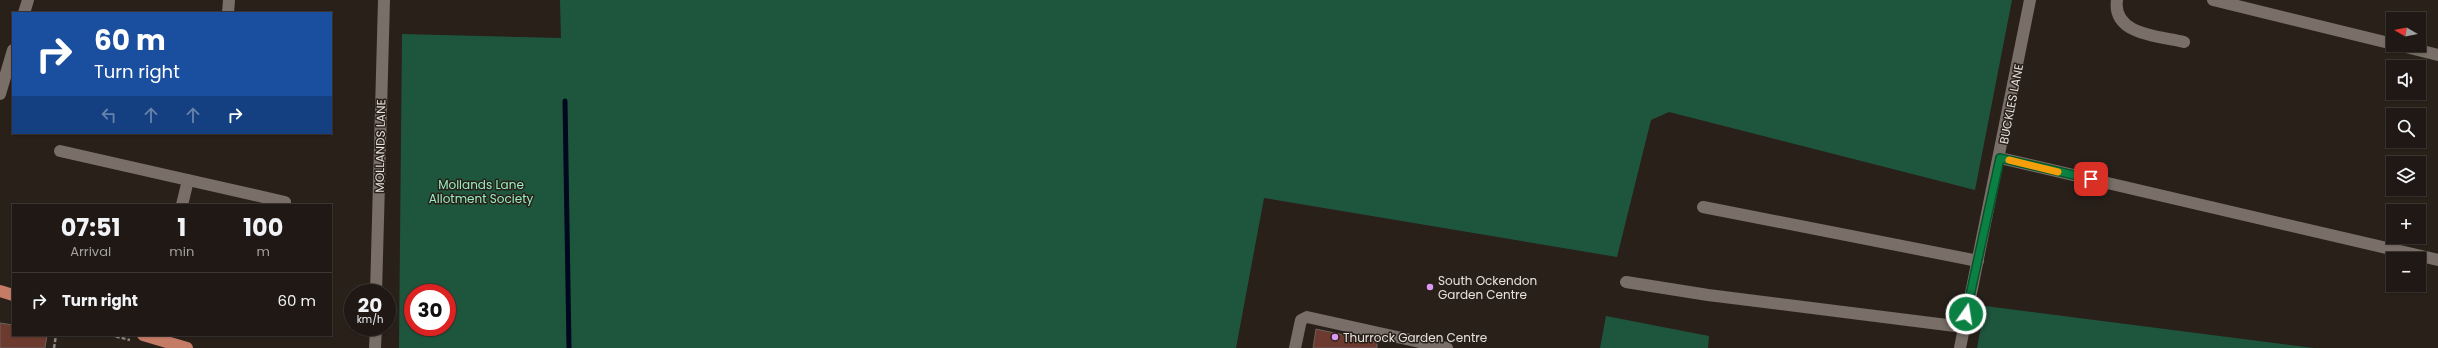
<!DOCTYPE html>
<meta charset="utf-8">
<style>
body{margin:0;font-family:Poppins,sans-serif;background:#27211d;color:#f1f3f6;height:100vh;display:flex;flex-direction:column;font-size:15px;white-space:nowrap}
*{box-sizing:border-box;margin:0}
p{font-size:13px;color:#a1a0a0}
.icon{flex:none;width:22px;height:22px;fill:none;stroke:currentColor;stroke-width:2;stroke-linecap:round;stroke-linejoin:round}
.map{position:relative;flex:1;overflow:hidden}
.drawer{position:absolute;left:12px;top:204px;width:320px;height:132px;display:flex;flex-direction:column;background:#1f1814;border-radius:0px;box-shadow:0 1px 3px #0004,0 0 0 1px #3c3734}
.drawer>*{flex:none}
.banner{position:absolute;left:12px;top:12px;width:320px;height:122px;border-radius:0px;box-shadow:0 1px 3px #0004,0 0 0 1px #3c3734;background:#1a4fa0;color:#fff;overflow:hidden}
.needle{width:26px;rotate:279deg}
.tools{position:absolute;left:2386px;top:12px;display:grid;gap:8px}
.tools a{display:grid;place-items:center;width:40px;height:40px;border-radius:0px;background:#1f1814;box-shadow:0 1px 3px #0004,0 0 0 1px #3c3734;font-size:20px}
.speed{position:absolute;left:344px;top:284px;display:flex;gap:8px;font-size:20px;font-weight:700;text-align:center}
.speed>*{display:grid;place-content:center;width:52px;height:52px;border-radius:50%;background:#1f1814;box-shadow:0 1px 3px #0004,0 0 0 1px #3c3734;line-height:1}
.speed small{font-size:10px;font-weight:400}
.speed .limit{border:6px solid #d22;background:#fff;color:#111}
.pin{position:absolute;display:grid;place-items:center;width:34px;height:34px;color:#fff;margin:-17px;border-radius:8px;box-shadow:0 2px 6px #0006}
.me{position:absolute;width:44px;margin:-22px;rotate:13deg;stroke-linejoin:round;filter:drop-shadow(0 0 3px #0008)}
.turn{display:flex;align-items:center;gap:14px;height:84px;padding:0 16px;font-size:18px}
.turn .icon{width:52px;height:52px;stroke-width:2.5}
.turn b{display:block;font-size:28px;line-height:34px}
.lanes{display:flex;align-items:center;height:38px;padding:0 16px;background:#0003;justify-content:center;gap:20px;direction:ltr}
.lanes .off{opacity:.35}
.eta{display:flex;justify-content:space-evenly;align-items:center;height:68px;text-align:center}
.eta b{font-size:24px;font-weight:700;line-height:28px}
ul{padding:0;list-style:none}
li{display:flex;align-items:center;gap:12px;height:56px;padding:0 16px;border-top:1px solid #3c3734}
li div{flex:1}
li b{display:block;font-size:15px}
li em{font-style:normal}
.map>svg:first-child{display:block}
.green{fill:#1e563d;fill-rule:evenodd}
.lines{fill:none;stroke-linecap:round;stroke-linejoin:round}
.stream{stroke:#00081f;stroke-width:5}
.building{fill:#6c3a2f;stroke:#6c605d}
.path{stroke:#8e8782;stroke-width:2.5;stroke-dasharray:4 2;stroke-linecap:butt}
.minor{stroke:#796f68;stroke-width:12}
.major{stroke:#c57c67;stroke-width:12}
.route-casing{stroke:#07532c;stroke-width:10}
.route{stroke:#0b8043;stroke-width:7}
.slow{stroke:#f59e0b;stroke-width:7}
.poi-dot{fill:#dc99f4;stroke:#29201a;stroke-width:1.5}
.labels{text-anchor:middle;dominant-baseline:central;stroke-width:3;stroke-linejoin:round;paint-order:stroke}
.street-label{font-size:12px;fill:#e7e2de;stroke:#29201a}
.park-label{font-size:12px;fill:#96edc2;stroke:#29201a}
.poi-label{font-size:12px;fill:#e7e2de;stroke:#29201a;text-anchor:start}
</style>
<div class="map">
<svg width="2438" height="348" viewBox="0 0 2438 348">
<rect width="100%" height="100%" fill="#29201a"/>
<!-- green -->
<g class="green">
<path d="M 560,0 L 2012,0 L 1975,190 L 1669,112 L 1651,120 L 1617,257 L 1264,198 L 1236,348 L 399,348 L 402,34 L 561,38 ZM 413,293 L 447,293 L 447,327 L 413,327 Z"/>
<polygon points="1985,306 2314,348 1977,348"/>
<polygon points="1606,316 1709,336 1708,348 1600,348"/>
</g>
<g class="lines">
<!-- stream -->
<polyline class="stream" points="565,101 569,348"/>
</g>
<!-- building -->
<g class="building">
<polygon points="0,323 13,325 13,335 47,335 45,348 0,348"/>
<polygon points="1316,329 1377,342 1377,348 1313,348"/>
</g>
<g class="lines">
<!-- path -->
<g class="path">
<polyline points="110,335 130,340"/>
<polyline points="54,348 56,335"/>
</g>
<!-- minor -->
<g class="minor">
<path d="M 2117,0 C 2112,35 2159,36 2184,42"/>
<polyline points="2213,0 2393,44"/>
<polyline points="24,13 28,0"/>
<polyline points="228,13 229,0"/>
<polyline points="2398,45 2438,55"/>
<polyline points="0,94 13,50"/>
<polyline points="60,151 188,180 182,205"/>
<polyline points="2000,158 2438,260"/>
<polyline points="188,180 285,202"/>
<polyline points="1703,207 1978,261"/>
<polyline points="1626,282 1708,295 1963,327"/>
<polyline points="376,293 384,0"/>
<polyline points="375,348 376,327"/>
<polyline points="1295,348 1301,320 1307,317 1447,348"/>
<polyline points="1960,348 2030,0"/>
</g>
<!-- major -->
<g class="major">
<polyline points="0,291 13,295"/>
<polyline points="143,335 187,348"/>
</g>
</g>
<g class="lines">
<defs>
<polyline id="route" points="1966,314 2000,158 2091,179"/>
</defs>
<!-- route casing -->
<use href="#route" class="route-casing"/>
<!-- route -->
<use href="#route" class="route"/>
<!-- slow -->
<polyline class="slow" points="2009,160 2058,172"/>
</g>
<!-- markers -->
<g class="poi-dot">
<circle cx="1430" cy="287" r="4"/>
<circle cx="1335" cy="337" r="4"/>
</g>
<g class="labels">
<!-- street labels -->
<g class="street-label">
<text transform="translate(2011 104) rotate(-79)">BUCKLES LANE</text>
<text transform="translate(380 146) rotate(-89)">MOLLANDS LANE</text>
</g>
<!-- park labels -->
<g class="park-label">
<text x="481" y="184">Mollands Lane<tspan x="481" dy="14">Allotment Society</tspan></text>
</g>
<!-- poi labels -->
<g class="poi-label">
<text x="1438" y="280">South Ockendon<tspan x="1438" dy="14">Garden Centre</tspan></text>
<text x="1343" y="337">Thurrock Garden Centre</text>
</g>
</g>
</svg>
<div class="tools">
<a><svg class="needle" viewBox="-14 -14 28 28"><path d="M0-13l5 13h-10z" fill="#e53935"/><path d="M0 13l5-13h-10z" fill="#a1a0a0"/></svg></a>
<a><svg class="icon" aria-label="sound" viewBox="0 0 24 24"><path d="M4 9h4l5-4v14l-5-4H4zM17 9q2 3 0 6"/></svg></a>
<a><svg class="icon" aria-label="search" viewBox="0 0 24 24"><circle cx="10" cy="10" r="6"/><path d="M15 15l6 6"/></svg></a>
<a><svg class="icon" aria-label="layers" viewBox="0 0 24 24"><path d="M12 4l9 5-9 5-9-5zM3 14l9 5 9-5"/></svg></a>
<a>+</a>
<a>−</a>
</div>
<div class="speed"><div>20<small>km/h</small></div><div class="limit">30</div></div>
<div class="pin" style="left:2091px;top:179px;background:#d93025"><svg class="icon" aria-label="arrive" viewBox="0 0 24 24"><path d="M6 21V4h12l-3 4 3 4H6"/></svg></div>
<svg class="me" style="left:1966px;top:314px" viewBox="-20 -20 40 40"><circle r="17" fill="#0b8043" stroke="#fff" stroke-width="3"/><path d="M0-11L8 9 0 5-8 9z" fill="#fff"/></svg>
<div class="banner">
<div class="turn"><svg class="icon" aria-label="right" viewBox="0 0 24 24"><path d="M7 20v-9h11M14 6l5 5-5 5"/></svg><div><b>60 m</b>Turn right</div></div>
<div class="lanes"><svg class="icon off" aria-label="left" viewBox="0 0 24 24"><path d="M17 20v-9H6M10 6l-5 5 5 5"/></svg><svg class="icon off" aria-label="ahead" viewBox="0 0 24 24"><path d="M12 20V5M6 11l6-6 6 6"/></svg><svg class="icon off" aria-label="ahead" viewBox="0 0 24 24"><path d="M12 20V5M6 11l6-6 6 6"/></svg><svg class="icon" aria-label="right" viewBox="0 0 24 24"><path d="M7 20v-9h11M14 6l5 5-5 5"/></svg></div>
</div>
<section class="drawer">
<div class="eta">
<div><b>07:51</b><p>Arrival</p></div>
<div><b>1</b><p>min</p></div>
<div><b>100</b><p>m</p></div>
</div>
<ul>
<li><svg class="icon" aria-label="right" viewBox="0 0 24 24"><path d="M7 20v-9h11M14 6l5 5-5 5"/></svg><div><b>Turn right</b></div><em>60 m</em></li>
</ul>
</section>
</div>
